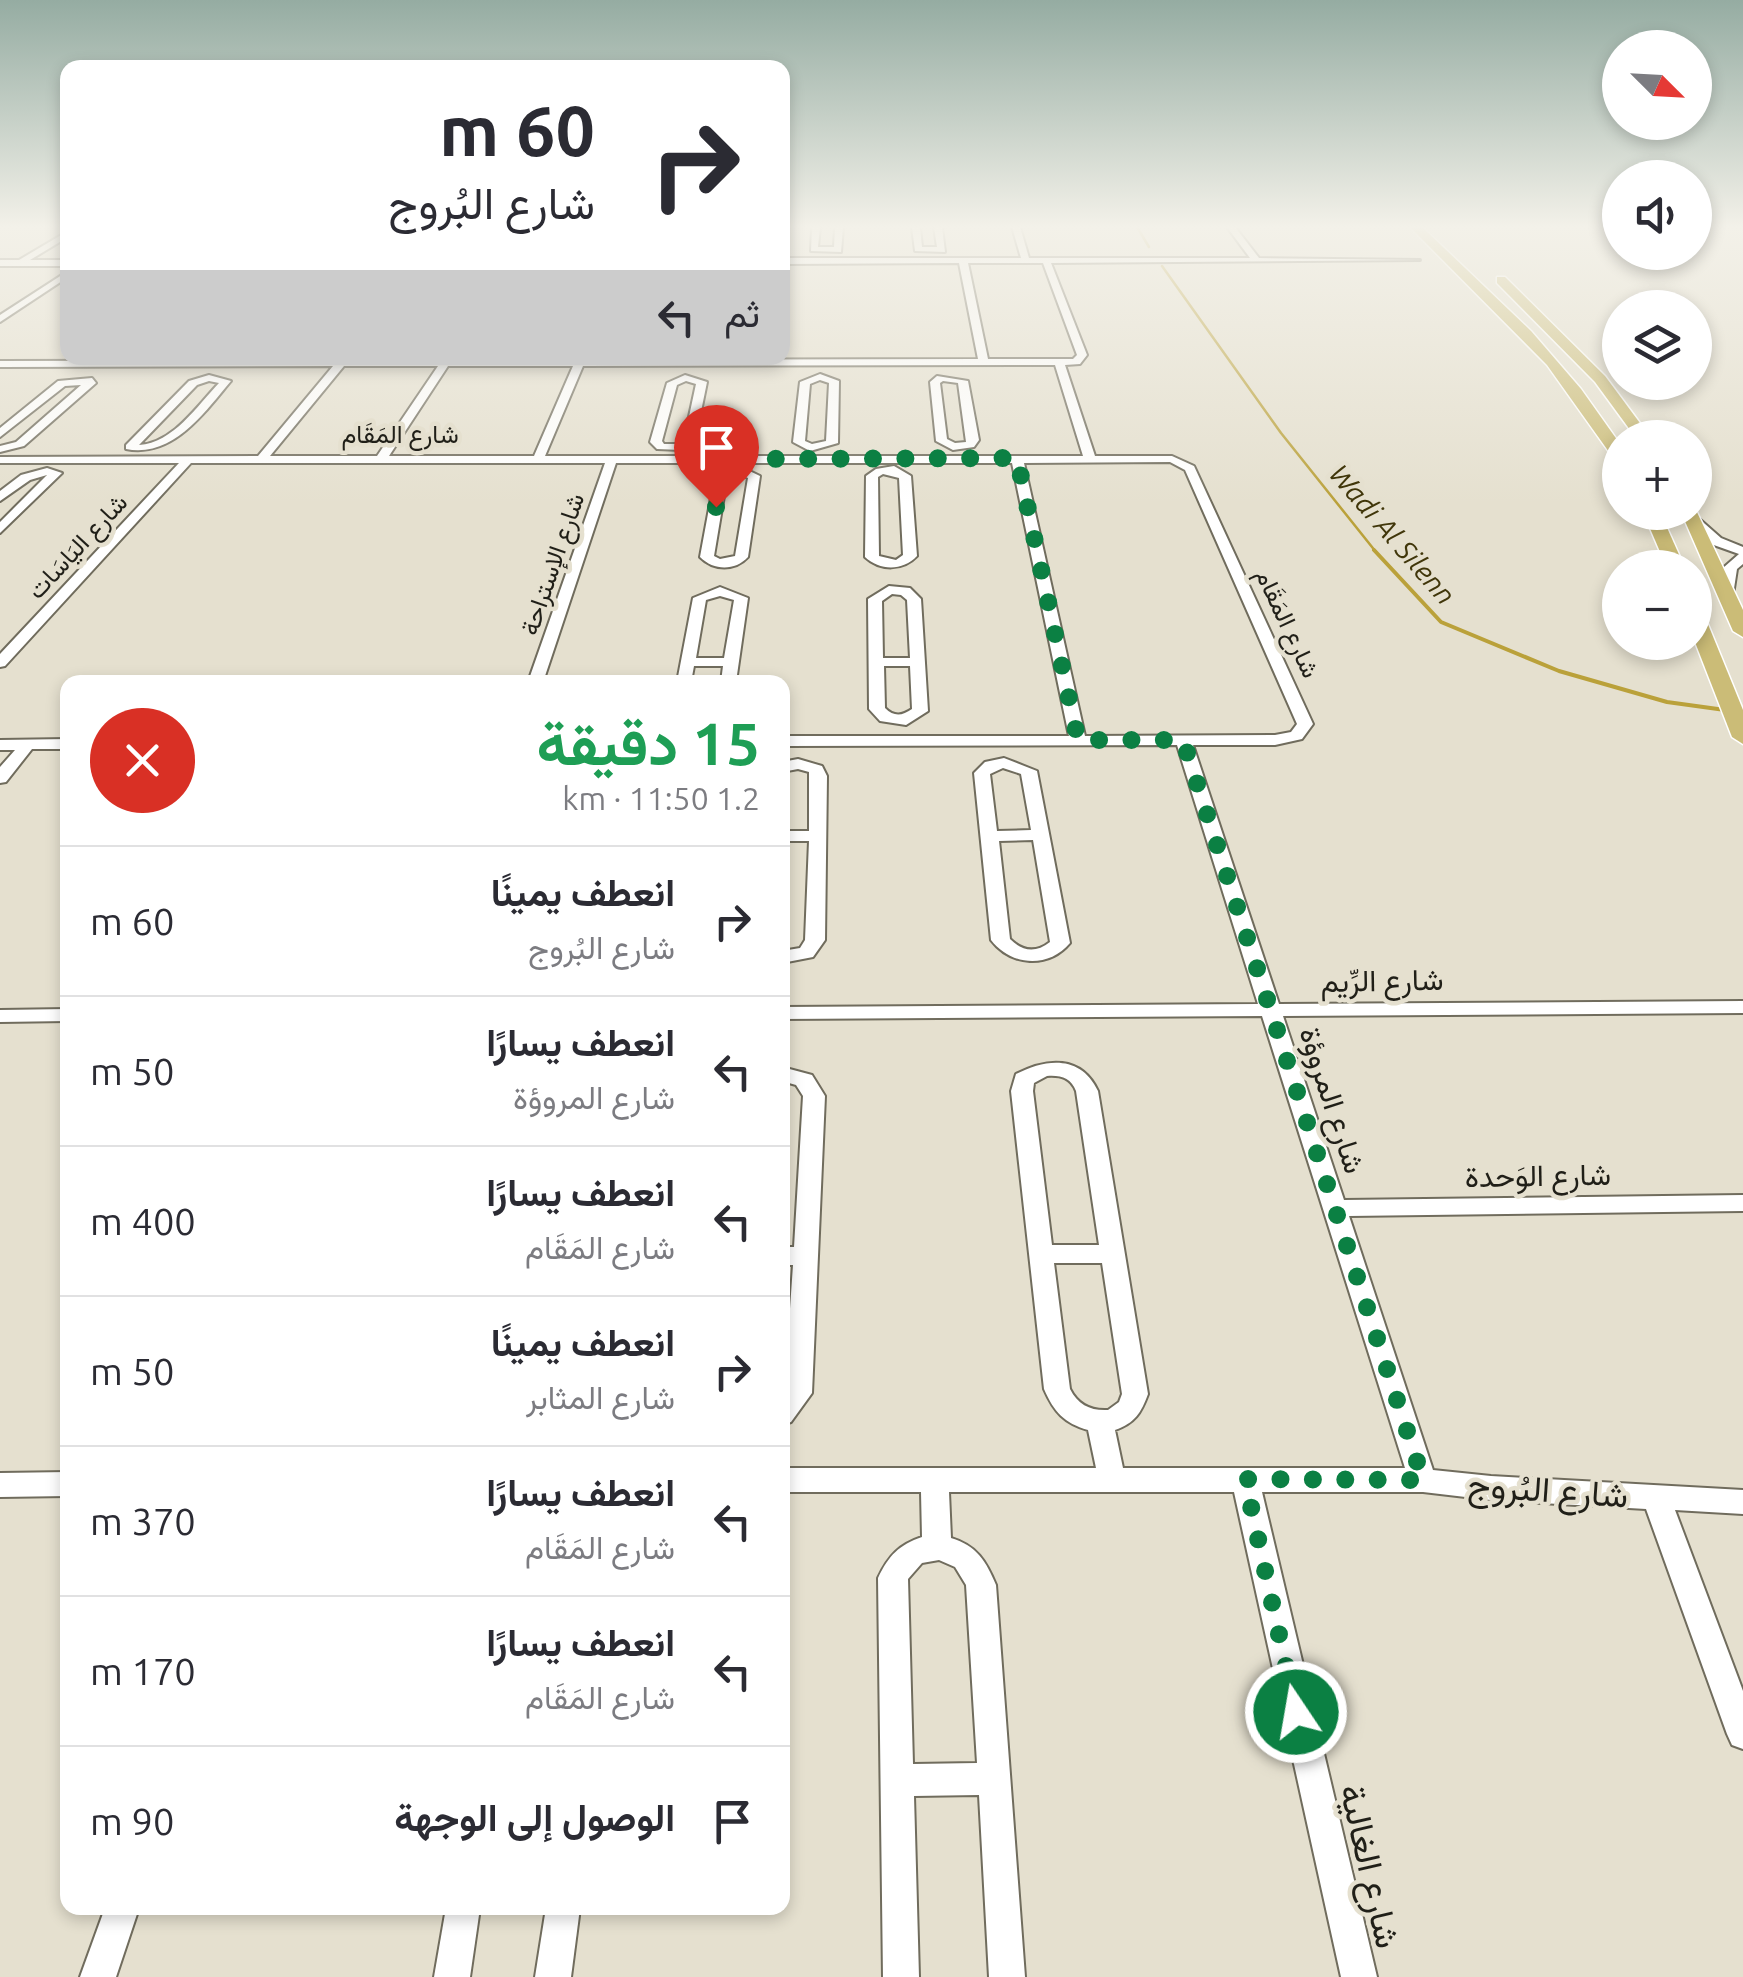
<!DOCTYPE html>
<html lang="ar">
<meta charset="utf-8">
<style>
body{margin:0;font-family:Ubuntu,Vazirmatn,sans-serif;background:#f2f2f3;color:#2b2b33;direction:rtl;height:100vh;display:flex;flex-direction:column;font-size:38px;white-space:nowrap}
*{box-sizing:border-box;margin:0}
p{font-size:32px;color:#7c7c81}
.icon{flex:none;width:55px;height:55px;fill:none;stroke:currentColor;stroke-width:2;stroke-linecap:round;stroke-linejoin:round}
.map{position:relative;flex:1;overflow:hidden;direction:ltr}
.drawer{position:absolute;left:60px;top:675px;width:730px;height:1240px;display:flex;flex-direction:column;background:#fff;border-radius:20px;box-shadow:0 5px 15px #0003;direction:rtl}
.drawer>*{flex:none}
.guide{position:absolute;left:60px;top:60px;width:730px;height:305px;border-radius:20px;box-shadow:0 5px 15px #0003;direction:rtl;background:#fff;color:#2b2b33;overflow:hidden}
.needle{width:65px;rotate:114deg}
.tools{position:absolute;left:1602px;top:30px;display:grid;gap:20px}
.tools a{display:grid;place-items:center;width:110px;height:110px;border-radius:50%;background:#fff;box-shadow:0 5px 15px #0003;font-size:50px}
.pin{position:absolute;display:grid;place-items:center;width:85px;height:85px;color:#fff;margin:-102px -42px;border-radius:50% 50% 50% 0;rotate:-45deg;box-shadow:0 0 10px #0007}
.pin .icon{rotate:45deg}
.me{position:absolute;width:110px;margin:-55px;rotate:348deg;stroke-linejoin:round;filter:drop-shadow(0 0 8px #0008)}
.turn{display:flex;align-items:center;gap:35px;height:210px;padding:0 30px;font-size:45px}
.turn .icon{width:130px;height:130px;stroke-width:2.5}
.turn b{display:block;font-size:70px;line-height:85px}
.then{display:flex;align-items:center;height:95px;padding:0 30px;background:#0003;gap:20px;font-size:38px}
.round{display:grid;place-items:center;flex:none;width:105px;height:105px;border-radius:52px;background:#f2f2f3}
.head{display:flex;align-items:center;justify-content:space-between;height:170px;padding:0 30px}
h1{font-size:60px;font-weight:700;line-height:75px;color:#1e9e55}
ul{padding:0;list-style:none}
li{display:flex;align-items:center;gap:30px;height:150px;padding:0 30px;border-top:2px solid #e1e1e2}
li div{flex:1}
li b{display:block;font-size:38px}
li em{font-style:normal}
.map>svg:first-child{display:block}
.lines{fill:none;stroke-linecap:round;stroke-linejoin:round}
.stream-far1{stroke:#baa13a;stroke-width:2.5}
.stream{stroke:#baa13a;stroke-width:4}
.minor-casing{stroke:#706c5d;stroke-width:4}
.major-casing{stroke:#fff;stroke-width:3}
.minor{fill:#fff;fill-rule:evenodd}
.major{fill:#cbbc77;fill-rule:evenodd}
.route{stroke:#0b8043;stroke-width:18;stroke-dasharray:0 32.4}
.labels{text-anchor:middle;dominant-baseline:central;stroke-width:9;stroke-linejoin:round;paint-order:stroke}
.far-street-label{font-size:25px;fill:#201f18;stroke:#e5e0cf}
.far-water-label{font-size:28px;font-style:italic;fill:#40360a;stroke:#e5e0cf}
.street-label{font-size:30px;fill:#201f18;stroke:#e5e0cf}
.near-street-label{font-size:35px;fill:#201f18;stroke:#e5e0cf}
</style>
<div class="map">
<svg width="1743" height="1977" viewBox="0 0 1743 1977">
<rect width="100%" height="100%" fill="#e5e0cf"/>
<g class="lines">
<!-- stream-far1 -->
<g class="stream-far1">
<polyline points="1137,227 1149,247"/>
<polyline points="1162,266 1281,433 1376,552"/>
</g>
<!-- stream -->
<polyline class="stream" points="1374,550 1441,622 1559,671 1667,702 1725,710"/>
<defs>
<g id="minor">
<polygon points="812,227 820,227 818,247 834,247 835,227 843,227 841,252 811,251"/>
<polygon points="912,227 920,227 922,247 937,247 934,227 942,227 945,252 915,251"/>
<path d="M 1012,227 L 1020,227 L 1029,258 L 1250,258 L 1227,227 L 1235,227 L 1259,258 L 1420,260 L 1051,263 L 1087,355 L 1080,364 L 1065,365 L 1095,456 L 1172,456 L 1194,466 L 1313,724 L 1302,739 L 1275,745 L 1193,745 L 1279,1004 L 1743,1001 L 1743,1013 L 1283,1016 L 1344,1200 L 1743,1195 L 1743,1211 L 1349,1216 L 1433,1470 L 1491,1476 L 1743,1490 L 1743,1514 L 1675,1510 L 1743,1691 L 1743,1749 L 1732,1745 L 1727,1734 L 1646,1509 L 1491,1500 L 1423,1492 L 1262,1492 L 1377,1977 L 1341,1977 L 1234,1492 L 949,1492 L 951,1538 C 977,1546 986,1561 996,1585 L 1025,1977 L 989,1977 L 979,1795 L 914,1796 L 919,1977 L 883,1977 L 878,1578 C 889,1555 899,1545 922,1537 L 921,1492 L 782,1492 L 782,1468 L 1096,1468 L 1088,1430 C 1064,1423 1054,1412 1044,1389 L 1011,1091 L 1016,1074 C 1047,1058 1081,1055 1098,1091 L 1148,1394 C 1141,1413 1135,1423 1115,1430 L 1123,1468 L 1405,1468 L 1262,1016 L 782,1019 L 782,1007 L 1258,1004 L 1177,745 L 782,746 L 782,736 L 1069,736 L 1012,463 L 616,463 L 543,682 L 528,682 L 605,463 L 191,463 L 5,666 L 0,667 L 0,654 L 179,463 L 0,463 L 0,457 L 258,456 L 333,366 L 0,367 L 0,361 L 978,359 L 959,263 L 782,264 L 782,258 L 1021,258 ZM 968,263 L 1043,263 L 1077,355 L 1073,359 L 988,359 ZM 1055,365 L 1083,456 L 545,456 L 583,366 ZM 344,366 L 438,366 L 377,456 L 270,456 ZM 448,366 L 573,366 L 534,456 L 389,456 ZM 1170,462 L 1185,470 L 1297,724 L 1291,732 L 1275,735 L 1085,736 L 1024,463 ZM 1047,1076 C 1061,1075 1071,1078 1076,1091 L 1099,1245 L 1052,1245 L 1033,1091 L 1034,1083 ZM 1054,1263 L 1102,1263 L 1122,1394 L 1119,1402 L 1108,1410 C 1091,1411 1078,1405 1070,1389 ZM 939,1560 L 955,1567 L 966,1585 L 977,1763 L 913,1764 L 908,1579 L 922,1563 Z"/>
<polygon points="68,231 68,237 30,260 68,260 68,266 0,266 0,260 19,260"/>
<polygon points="68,271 68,277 0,322 0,315"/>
<path d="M 820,374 L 839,381 L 838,443 L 810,451 L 793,442 L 800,382 ZM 820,380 L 829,383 L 826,441 L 812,444 L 805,441 L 810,384 Z"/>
<path d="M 209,375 L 231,381 C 204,413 173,458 126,449 L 126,445 L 189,381 ZM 209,381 L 219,383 C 197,406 173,443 139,445 L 197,385 Z"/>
<path d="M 685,375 L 707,382 L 695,441 L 681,450 L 657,449 L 650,442 L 667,383 ZM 686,381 L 696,384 L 684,440 L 678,444 L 664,444 L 662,441 L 677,385 Z"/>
<path d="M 937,376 L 968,381 L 979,440 L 974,447 L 953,450 L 936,441 L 930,382 ZM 943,381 L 958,383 L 966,442 L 955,443 L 947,439 L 940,383 Z"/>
<polygon points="92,378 96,383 24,446 0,452 0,446 16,442 81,385 65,386 0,437 0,428 58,381"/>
<path d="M 739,466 L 760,476 L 748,557 C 735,571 714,571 700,557 L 715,476 ZM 739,474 L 748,478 L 735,556 L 720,559 L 714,556 L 727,478 Z"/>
<path d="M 894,466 L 911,476 L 917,556 C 903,571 880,571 865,557 L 866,476 L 876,469 ZM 883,474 L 899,478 L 903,555 L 896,560 L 879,556 L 878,477 Z"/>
<polygon points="47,468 62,473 0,533 0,522 47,475 30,480 0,501 0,491 21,475"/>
<polygon points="1688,516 1696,516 1721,538 1743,547 1743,564 1737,569 1733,595 1721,592 1723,568 1739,554 1711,544 1688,522"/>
<path d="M 889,586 L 910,588 L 921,599 L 928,711 L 906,725 L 880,721 L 869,709 L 868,599 ZM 892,594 L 901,595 L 907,600 L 910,658 L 883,658 L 882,601 ZM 884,666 L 910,666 L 912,709 C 902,716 894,717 885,708 Z"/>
<path d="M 720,587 L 748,598 L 736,682 L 721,682 L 723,666 L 694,666 L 691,682 L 677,682 L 693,598 ZM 720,596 L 734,600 L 724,658 L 696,658 L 706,600 Z"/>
<polygon points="68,739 68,749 32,749 6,782 0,783 0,767 15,750 0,750 0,740"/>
<path d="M 1004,758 L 1037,771 L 1070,943 C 1048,969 1011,966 991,940 L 974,773 L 985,762 ZM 1003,768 L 1021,774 L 1031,830 L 997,831 L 990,774 ZM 1033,840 L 1050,942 C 1036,953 1023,952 1010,939 L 999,841 Z"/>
<polygon points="798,759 822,766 827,776 825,940 813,957 782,963 782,951 800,948 805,940 809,841 782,841 782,831 809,831 809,772 798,769 782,772 782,762"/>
<polygon points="68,1009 68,1021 0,1022 0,1010"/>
<polygon points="782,1067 812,1075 825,1096 812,1393 791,1422 782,1425 793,1265 782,1265 782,1247 794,1247 803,1096 796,1085 782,1081"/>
<polygon points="68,1472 68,1496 0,1497 0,1473"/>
<polygon points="105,1908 139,1908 116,1977 80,1977"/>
<polygon points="446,1908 480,1908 470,1977 434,1977"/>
<polygon points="546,1908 580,1908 571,1977 535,1977"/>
</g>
<g id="major">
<polygon points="1410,227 1422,227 1531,331 1581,389 1620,444 1620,461 1614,459 1547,365"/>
<polygon points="1497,277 1505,277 1605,376 1651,438 1636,438 1595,382 1497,283"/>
<polygon points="1695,508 1743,610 1743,637 1733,631 1681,512 1695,512"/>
<polygon points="1643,512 1660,512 1685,568 1667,568"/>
<polygon points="1695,611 1705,617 1743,710 1743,744 1732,737 1695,642"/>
</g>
</defs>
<!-- minor casing -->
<use href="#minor" class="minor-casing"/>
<!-- major casing -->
<use href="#major" class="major-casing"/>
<!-- minor -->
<use href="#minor" class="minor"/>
<!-- major -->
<use href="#major" class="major"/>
</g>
<!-- sky -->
<linearGradient id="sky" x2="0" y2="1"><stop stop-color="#95aca2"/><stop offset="0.45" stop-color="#f3f1e9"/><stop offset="1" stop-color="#f3f1e9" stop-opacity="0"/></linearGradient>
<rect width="1743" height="504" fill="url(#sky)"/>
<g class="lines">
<!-- route -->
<polyline class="route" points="716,507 721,476 739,470 740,459 1017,458 1078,740 1183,740 1423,1480 1245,1479 1296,1712"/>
</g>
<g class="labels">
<!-- far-street labels -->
<g class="far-street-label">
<text x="400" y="434">شارع المَقَام</text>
<text transform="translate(77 546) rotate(-47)">شارع اليَاسَات</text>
<text transform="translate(552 564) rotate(-71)">شارع الإستراحة</text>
<text transform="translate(1288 623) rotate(65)">شارع المَقَام</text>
</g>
<!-- far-water labels -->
<g class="far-water-label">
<text transform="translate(1393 534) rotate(49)">Wadi Al Silenn</text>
</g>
<!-- street labels -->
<g class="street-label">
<text transform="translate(1382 980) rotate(-1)">شارع الرِّيم</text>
<text transform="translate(1333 1100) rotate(72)">شارع المروؤة</text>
<text transform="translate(1538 1175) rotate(-1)">شارع الوَحدة</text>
</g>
<!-- near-street labels -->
<g class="near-street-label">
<text transform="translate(1548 1489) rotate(4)">شارع البُروج</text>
<text transform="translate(1371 1866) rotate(77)">شارع الغالية</text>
</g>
</g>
</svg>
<div class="tools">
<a><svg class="needle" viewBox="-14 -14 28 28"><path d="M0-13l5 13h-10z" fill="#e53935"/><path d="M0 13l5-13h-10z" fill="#7c7c81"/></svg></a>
<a><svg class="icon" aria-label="sound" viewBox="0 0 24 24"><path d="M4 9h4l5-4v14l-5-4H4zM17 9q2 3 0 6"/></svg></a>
<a><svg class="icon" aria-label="layers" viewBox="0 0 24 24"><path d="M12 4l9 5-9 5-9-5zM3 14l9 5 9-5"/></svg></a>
<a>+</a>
<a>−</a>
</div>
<div class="pin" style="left:716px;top:507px;background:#d93025"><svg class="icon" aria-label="arrive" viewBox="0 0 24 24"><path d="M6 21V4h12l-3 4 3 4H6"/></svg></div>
<svg class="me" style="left:1296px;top:1712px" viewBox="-20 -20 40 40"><circle r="17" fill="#0b8043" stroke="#fff" stroke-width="3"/><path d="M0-11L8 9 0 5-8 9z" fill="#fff"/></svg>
<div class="guide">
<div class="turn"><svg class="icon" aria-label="right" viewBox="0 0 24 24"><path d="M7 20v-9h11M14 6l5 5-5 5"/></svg><div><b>60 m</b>شارع البُروج</div></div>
<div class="then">ثم<svg class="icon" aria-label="left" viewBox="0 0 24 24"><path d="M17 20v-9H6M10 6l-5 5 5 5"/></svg></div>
</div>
<section class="drawer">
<div class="head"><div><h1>15 دقيقة</h1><p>1.2 km · 11:50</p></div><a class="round" style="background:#d93025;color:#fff"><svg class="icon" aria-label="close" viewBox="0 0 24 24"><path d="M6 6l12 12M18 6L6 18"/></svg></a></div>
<ul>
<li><svg class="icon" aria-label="right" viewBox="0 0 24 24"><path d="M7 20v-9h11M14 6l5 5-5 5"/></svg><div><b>انعطف يمينًا</b><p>شارع البُروج</p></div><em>60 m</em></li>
<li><svg class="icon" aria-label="left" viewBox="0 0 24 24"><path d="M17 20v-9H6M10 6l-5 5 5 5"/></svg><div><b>انعطف يسارًا</b><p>شارع المروؤة</p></div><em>50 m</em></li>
<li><svg class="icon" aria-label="left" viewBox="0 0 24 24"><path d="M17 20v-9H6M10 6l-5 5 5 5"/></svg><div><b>انعطف يسارًا</b><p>شارع المَقَام</p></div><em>400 m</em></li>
<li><svg class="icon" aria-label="right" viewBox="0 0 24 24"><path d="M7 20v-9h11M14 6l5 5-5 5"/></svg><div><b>انعطف يمينًا</b><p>شارع المثابر</p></div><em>50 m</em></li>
<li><svg class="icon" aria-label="left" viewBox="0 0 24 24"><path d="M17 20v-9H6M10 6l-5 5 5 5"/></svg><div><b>انعطف يسارًا</b><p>شارع المَقَام</p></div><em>370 m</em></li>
<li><svg class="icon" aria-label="left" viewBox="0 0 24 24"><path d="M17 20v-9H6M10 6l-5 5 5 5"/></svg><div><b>انعطف يسارًا</b><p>شارع المَقَام</p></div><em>170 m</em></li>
<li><svg class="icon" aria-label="arrive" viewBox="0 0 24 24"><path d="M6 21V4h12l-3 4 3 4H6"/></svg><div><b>الوصول إلى الوجهة</b></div><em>90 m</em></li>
</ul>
</section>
</div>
